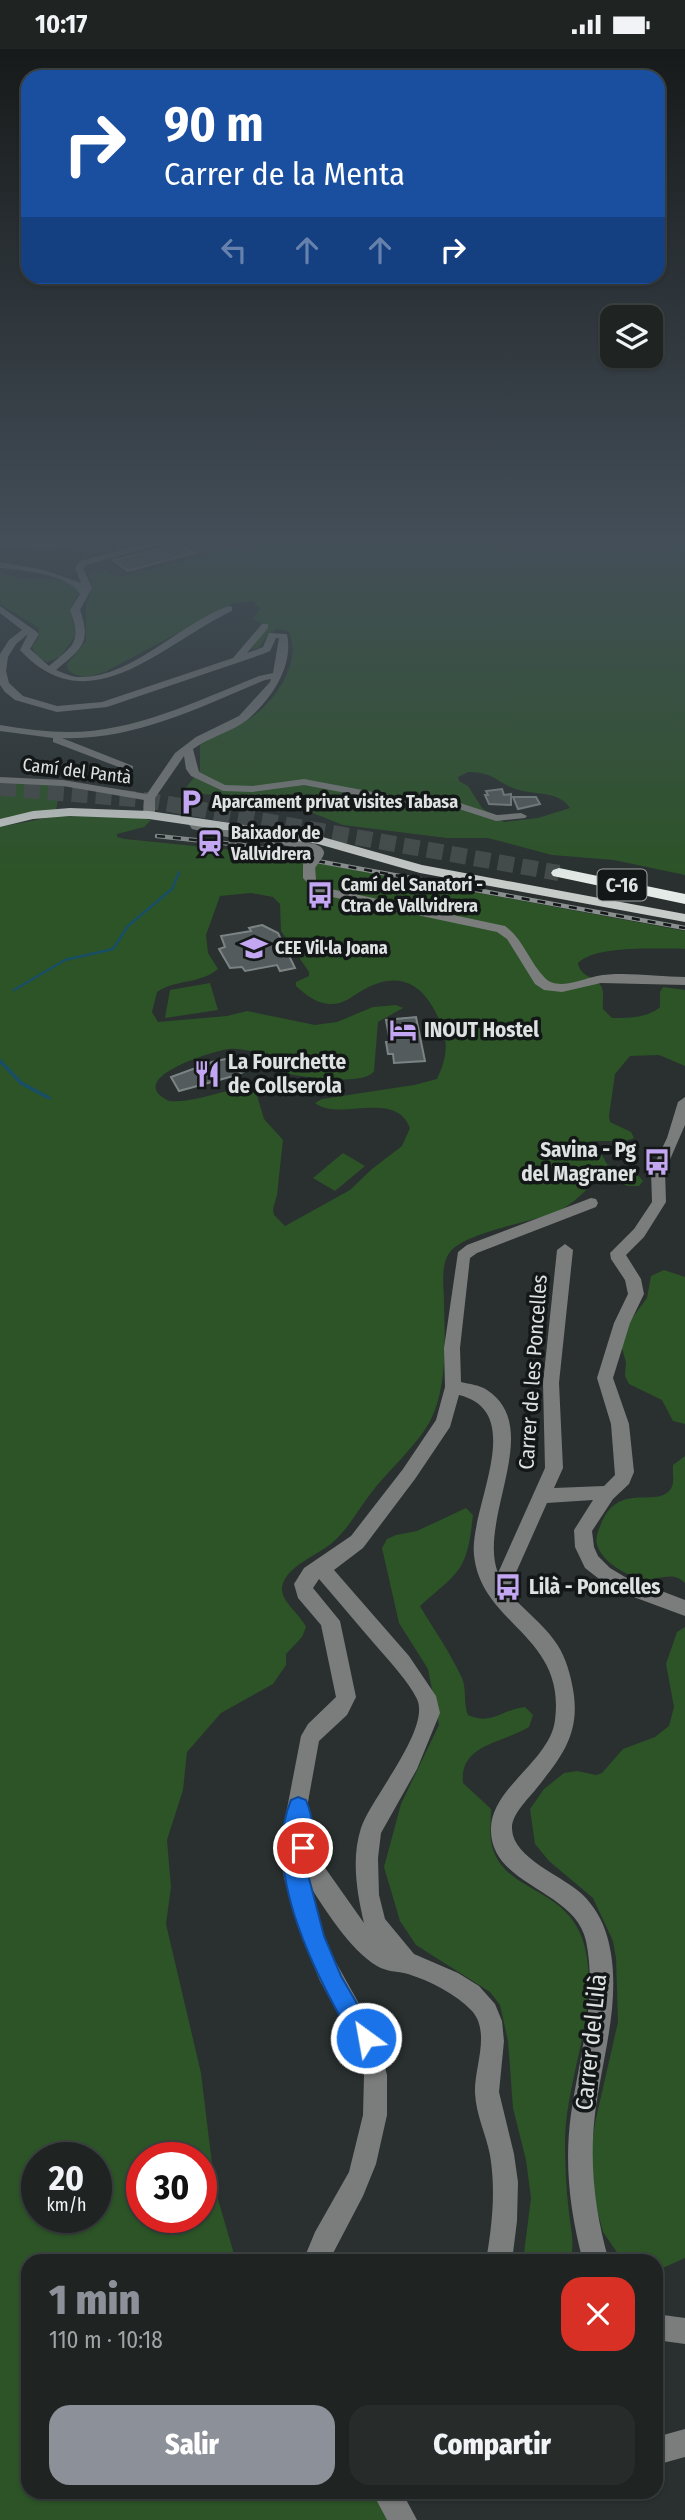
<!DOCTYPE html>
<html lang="es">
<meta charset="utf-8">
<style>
body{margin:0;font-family:"Fira Sans Condensed",sans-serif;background:#272c2b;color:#f1f3f6;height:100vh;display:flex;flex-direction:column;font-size:26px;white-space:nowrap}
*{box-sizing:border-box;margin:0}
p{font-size:23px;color:#a1a4a6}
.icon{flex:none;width:38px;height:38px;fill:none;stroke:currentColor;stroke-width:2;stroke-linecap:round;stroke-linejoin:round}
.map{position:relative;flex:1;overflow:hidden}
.sheet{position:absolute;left:21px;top:2205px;width:642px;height:245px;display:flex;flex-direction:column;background:#1f2423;border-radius:21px;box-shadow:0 2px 5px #0004,0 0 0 2px #3c4141}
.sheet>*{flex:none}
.banner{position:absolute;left:21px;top:21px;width:644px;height:214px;border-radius:21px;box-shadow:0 2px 5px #0004,0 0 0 2px #3c4141;background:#1a4fa0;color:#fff;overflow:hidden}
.buttons{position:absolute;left:600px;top:256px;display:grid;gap:14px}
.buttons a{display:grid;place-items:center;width:63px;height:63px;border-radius:14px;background:#1f2423;box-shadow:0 2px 5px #0004,0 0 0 2px #3c4141;font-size:35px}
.speed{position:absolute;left:21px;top:2093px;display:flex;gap:14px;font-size:35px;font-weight:700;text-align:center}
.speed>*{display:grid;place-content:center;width:91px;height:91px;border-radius:50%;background:#1f2423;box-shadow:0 2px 5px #0004,0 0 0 2px #3c4141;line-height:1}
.speed small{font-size:18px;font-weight:400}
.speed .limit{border:10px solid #d22;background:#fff;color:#111}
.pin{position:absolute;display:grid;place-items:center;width:60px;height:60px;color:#fff;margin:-30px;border:4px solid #fff;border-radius:50%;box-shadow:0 2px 7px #0007}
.me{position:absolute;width:77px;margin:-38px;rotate:328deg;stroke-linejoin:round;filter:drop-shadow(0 0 5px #0008)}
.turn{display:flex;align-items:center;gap:24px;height:147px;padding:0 28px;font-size:32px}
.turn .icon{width:91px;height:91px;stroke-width:2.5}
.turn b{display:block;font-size:49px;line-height:60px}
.lanes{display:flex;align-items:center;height:66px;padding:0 28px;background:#0003;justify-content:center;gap:35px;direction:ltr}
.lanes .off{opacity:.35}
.round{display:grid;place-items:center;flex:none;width:74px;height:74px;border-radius:21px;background:#272c2b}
.head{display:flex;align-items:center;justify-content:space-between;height:119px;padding:0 28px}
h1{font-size:42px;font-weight:800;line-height:52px;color:#8c9099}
.action{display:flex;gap:14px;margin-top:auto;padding:14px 28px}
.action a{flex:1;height:80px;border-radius:21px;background:#8c9099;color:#fff;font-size:28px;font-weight:800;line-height:80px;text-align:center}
.action a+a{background:#272c2b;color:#f1f3f6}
.status{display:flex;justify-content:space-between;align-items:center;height:49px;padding:0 35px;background:#1f2423;direction:ltr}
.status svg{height:19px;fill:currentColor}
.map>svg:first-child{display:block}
.green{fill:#2c5427;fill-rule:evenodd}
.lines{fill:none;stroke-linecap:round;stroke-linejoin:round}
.stream-far1{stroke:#194e67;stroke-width:2.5}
.stream{stroke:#194e67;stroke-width:3.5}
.building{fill:#545b5c;stroke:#7b8384;stroke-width:2}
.highway-tunnel{stroke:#444b4a;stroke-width:16;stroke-dasharray:16 8;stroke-linecap:butt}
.minor{fill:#7a7d7c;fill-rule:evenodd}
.major{fill:#c7ccc9;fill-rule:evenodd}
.highway{fill:#e5ece8;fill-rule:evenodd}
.rail-casing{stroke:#8a908f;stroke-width:4.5}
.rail{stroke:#141717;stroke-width:2.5;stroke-dasharray:8;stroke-linecap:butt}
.minor-bridge{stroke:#7a7d7c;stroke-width:12}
.route{fill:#1a73e8;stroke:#114b97;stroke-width:2}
.labels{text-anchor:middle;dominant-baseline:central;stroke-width:7;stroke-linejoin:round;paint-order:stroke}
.far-street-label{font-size:18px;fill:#dee2e1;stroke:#141717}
.far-poi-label{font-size:18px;font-weight:bold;fill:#dee2e1;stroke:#141717;text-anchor:start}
.shield{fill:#141717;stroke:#a1a5a4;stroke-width:2}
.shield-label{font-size:19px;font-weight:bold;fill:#dee2e1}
.poi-label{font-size:21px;font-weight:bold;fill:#dee2e1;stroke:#141717;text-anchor:start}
.street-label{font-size:21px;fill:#dee2e1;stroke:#141717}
.near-street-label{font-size:24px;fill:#dee2e1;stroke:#141717}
</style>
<div class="status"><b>10:17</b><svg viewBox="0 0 49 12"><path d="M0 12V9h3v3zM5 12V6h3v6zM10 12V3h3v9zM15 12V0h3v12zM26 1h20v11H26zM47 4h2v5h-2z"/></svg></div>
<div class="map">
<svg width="685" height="2471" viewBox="0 0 685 2471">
<rect width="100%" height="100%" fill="#29302f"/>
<!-- green -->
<g class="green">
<path d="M 249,489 L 685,489 L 685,826 L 614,811 L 552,806 L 488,789 L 447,789 L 343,776 L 285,753 L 264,752 L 247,759 L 240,758 L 228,755 L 216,746 L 187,744 L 184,741 L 200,721 L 200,696 C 214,684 233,679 249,670 C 274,654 304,612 288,582 L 277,580 L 266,588 L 260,598 L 251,601 L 266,577 L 253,570 L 260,559 L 253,552 L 232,555 L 105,623 C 92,627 80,631 68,621 L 67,615 L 86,592 L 86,555 L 92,540 L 89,524 L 104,521 L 117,528 L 123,527 L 228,501 ZM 468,723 C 496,723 497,735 519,741 C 537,746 559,742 570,759 L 538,769 L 504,773 L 482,759 L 468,737 L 459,732 L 458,728 Z"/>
<path d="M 0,524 C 9,525 18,531 27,530 C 46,530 66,526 79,544 L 70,559 L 76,586 L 60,608 L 47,613 L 37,608 L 32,598 L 39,588 L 39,579 L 0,555 Z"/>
<polygon points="0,733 61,736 56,761 0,771"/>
<path d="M 97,766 L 131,767 L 151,771 L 144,778 L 117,785 L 117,788 L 125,790 L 263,804 L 685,882 L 685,900 C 660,900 596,896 578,914 C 580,928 594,927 601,937 C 605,944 602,952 603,960 L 612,969 C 628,969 648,969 660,958 L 660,943 L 663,938 L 685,941 L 685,1017 L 659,1006 L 630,1007 L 615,1025 L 609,1067 L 610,1073 L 631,1083 L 634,1089 L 626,1092 L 594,1092 L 607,1115 L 638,1126 L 643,1132 L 639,1137 L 629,1137 L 599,1130 C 583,1142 574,1156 554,1164 C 530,1173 464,1184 450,1203 C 440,1216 444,1238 444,1254 C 445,1293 448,1345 426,1379 C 411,1402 388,1422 371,1444 C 358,1461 349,1479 332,1494 C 318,1506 284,1518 282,1539 C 281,1553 300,1565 306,1578 L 302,1588 L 286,1605 L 286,1616 L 273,1635 L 221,1664 L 187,1703 L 183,1741 L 167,1791 L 171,1838 L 166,1875 L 201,2024 L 215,2140 L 236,2212 L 28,2212 L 28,2443 L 372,2443 L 387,2471 L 0,2471 L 0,778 L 51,768 ZM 251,844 L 273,848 L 280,855 L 281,882 L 309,923 L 309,927 L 296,933 L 296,937 C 306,946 316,954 329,955 C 344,956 352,947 363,941 C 399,921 422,934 438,968 C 449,990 448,1007 437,1030 L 414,1036 L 322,1050 L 315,1054 C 339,1073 395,1040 410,1079 L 402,1097 L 372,1120 L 350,1141 L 285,1177 L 274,1166 L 273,1160 L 277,1146 L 283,1091 L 264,1070 L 256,1043 L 251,1038 C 223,1040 197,1054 169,1052 C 122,1030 212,1002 229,1000 C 236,999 244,1001 251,1002 C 256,1007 260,1015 266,1018 C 283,1027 364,1039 374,1022 L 378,973 L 403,959 L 396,956 L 373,958 L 337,973 L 315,976 L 247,962 L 227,967 L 158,973 L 152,963 L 157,943 C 176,930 201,935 218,920 L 208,904 L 206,886 L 220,847 ZM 37,2109 L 96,2109 L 96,2168 L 37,2168 ZM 142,2109 L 201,2109 L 201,2168 L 142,2168 Z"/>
<polygon points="210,934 218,961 165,969 170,941"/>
<polygon points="343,1104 365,1117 335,1142 313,1129"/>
<polygon points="664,1221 685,1228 685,1375 673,1372 662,1351 629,1335 625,1327 626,1313 621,1296 630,1272 647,1249 651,1227"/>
<path d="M 685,1407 L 685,1534 C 672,1521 659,1532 644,1530 C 627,1527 603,1514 597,1496 C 595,1489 598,1482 601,1475 C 618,1433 654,1458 669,1442 C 676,1435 672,1425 673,1416 Z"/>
<path d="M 466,1459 L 473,1466 C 467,1522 461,1521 420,1557 C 434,1581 450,1603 462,1629 C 467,1641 463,1654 468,1666 C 493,1677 502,1660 525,1658 L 533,1666 L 529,1678 C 503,1694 459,1695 463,1734 L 491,1760 C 491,1772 489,1786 492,1797 C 504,1842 560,1838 580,1884 C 606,1944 566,2027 565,2090 C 565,2115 566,2140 569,2164 C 571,2181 575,2196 570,2212 L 523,2212 L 531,2149 L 526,2111 L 513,2059 L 508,1992 L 500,1956 L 490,1943 L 416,1896 L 400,1872 L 384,1818 L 401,1755 L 439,1676 L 428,1620 L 399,1574 L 382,1499 L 387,1490 L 396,1486 L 417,1482 Z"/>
<polygon points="685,1578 685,2209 656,2222 656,2212 623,2212 603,2183 595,2152 590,2111 595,2074 618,1973 616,1909 613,1892 593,1849 549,1812 535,1795 530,1760 544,1740 564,1724 577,1722 596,1726 602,1724 623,1700 655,1688 669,1677 674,1658 666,1615 677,1583"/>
</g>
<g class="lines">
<!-- stream-far1 -->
<g class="stream-far1">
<polyline points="14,941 65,911 113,900 128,877 172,840 179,823"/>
<polyline points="0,1011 2,1014"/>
</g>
<!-- stream -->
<polyline class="stream" points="1,1013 21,1034 49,1049"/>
</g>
<!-- building -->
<g class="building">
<polygon points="180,495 194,504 128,522 113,511"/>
<polygon points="502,740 504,746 511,745 511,756 489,755 485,746 488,746 486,742"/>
<polygon points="513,748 536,748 540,755 518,760"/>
<polygon points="262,876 278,884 295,919 280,922 277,916 245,922 242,918 230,919 219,900 225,898 221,887 251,882 249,879"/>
<polygon points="416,968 425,1012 394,1014 393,1005 388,1005 386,993 390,993 386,971"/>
<polygon points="235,1008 243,1023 237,1026 179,1042 171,1028 212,1013"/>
</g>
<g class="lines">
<!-- highway-tunnel -->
<polyline class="highway-tunnel" points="0,739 146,751 559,824"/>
<!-- minor -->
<g class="minor">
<polygon points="77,489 95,489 55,499 0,497 0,491 55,493"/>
<path d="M 178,489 L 201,489 L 151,498 L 86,516 L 83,519 L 92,539 L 80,561 C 92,594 81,600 56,621 C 63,624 70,627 77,628 C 130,631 180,574 229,557 L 232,558 L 232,562 C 163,594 90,677 20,601 L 28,585 L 16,595 L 8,608 L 6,622 L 9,634 L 23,647 L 57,657 L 102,653 L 233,609 L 262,575 L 268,575 L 268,579 L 247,604 L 263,598 L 269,584 L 287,585 C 294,617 271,651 247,671 C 231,683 210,688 193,700 L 199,723 L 225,736 L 253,737 L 304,730 L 394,747 L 460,754 L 497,766 L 521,764 L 527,767 L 525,769 L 496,772 L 459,760 L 394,753 L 304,736 L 253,743 L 223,742 L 191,727 L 186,720 L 184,707 L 155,749 L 155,766 L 149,769 L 143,766 L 144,751 L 63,737 L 0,734 L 0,728 L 63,731 L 147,745 L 175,704 L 196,688 L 239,667 L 270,633 L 271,630 L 265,631 C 201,658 133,692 62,689 L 133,717 L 133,721 L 129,722 L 53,693 L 53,689 L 0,682 L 0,676 C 23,680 46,683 69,683 C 135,683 199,651 259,627 L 273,624 L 279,589 L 276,589 L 270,602 L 263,605 L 107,658 L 57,663 L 15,651 L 5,643 L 0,636 L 0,605 L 9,591 L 22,581 L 0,564 L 0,557 L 37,583 L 39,585 L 30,600 L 49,617 C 74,596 82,593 70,561 L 80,545 C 68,525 22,521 0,519 L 0,513 L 44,521 L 81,534 L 75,519 L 80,512 L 150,493 Z"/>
<path d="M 194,771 C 230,788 275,786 315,795 L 321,798 L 324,804 L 318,807 L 308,800 L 221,787 L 192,780 L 188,774 Z"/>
<path d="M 309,814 L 315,817 L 316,831 L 326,839 L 505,877 C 524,891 529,913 545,929 C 557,942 582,930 597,927 C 623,922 658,928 685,928 L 685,936 L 601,934 L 562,943 L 544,941 L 535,935 L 507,890 L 497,883 L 318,845 L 303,829 L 303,817 Z"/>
<path d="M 685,1048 L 685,1076 L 665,1122 L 666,1153 L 644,1188 L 626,1206 L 641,1230 L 644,1245 L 630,1274 L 613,1329 L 629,1375 L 634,1423 L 629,1435 L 613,1450 L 592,1482 L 594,1498 L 598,1507 L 610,1519 L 625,1528 L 685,1551 L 685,1567 L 612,1540 L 585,1519 L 575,1498 L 574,1481 L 593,1451 L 547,1454 L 510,1537 L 510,1545 C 524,1561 542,1574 554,1591 C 564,1604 569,1620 572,1635 C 582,1682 564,1705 536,1740 C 528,1750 511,1766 512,1780 C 513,1810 564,1827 583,1846 C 594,1857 603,1872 607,1887 C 624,1945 602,2008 595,2065 C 589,2115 595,2164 609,2212 L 583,2212 C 570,2164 564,2115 571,2065 C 579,2008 598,1950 586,1892 C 575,1840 489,1837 491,1779 C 492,1738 550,1712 555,1671 C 566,1586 481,1576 474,1506 C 469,1459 529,1363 459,1346 L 450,1378 L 415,1430 L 363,1499 L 334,1521 L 409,1607 L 436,1647 L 440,1664 L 417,1720 L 381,1784 L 378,1809 L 379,1846 L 385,1870 L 414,1905 L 458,1924 L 479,1937 L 495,1955 L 502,1972 L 504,1992 L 499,2043 L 514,2105 L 518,2133 L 517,2172 L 512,2212 L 486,2212 C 492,2177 496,2142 490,2106 C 486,2085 476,2066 475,2044 C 474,2018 491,1984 472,1962 C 456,1945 430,1932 408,1925 C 397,1922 387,1923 377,1917 C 350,1901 323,1858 307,1832 L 329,1901 L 376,1985 L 387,2026 L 387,2066 L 376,2115 L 363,2147 L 329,2212 L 303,2212 L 315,2183 L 349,2123 L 363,2066 L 364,2026 L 359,2002 L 320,1932 L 302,1888 L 284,1829 L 280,1796 L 301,1687 L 308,1675 L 336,1648 L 321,1576 L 298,1549 L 294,1535 L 304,1519 L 351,1487 L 403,1420 L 436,1371 L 445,1338 L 444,1299 L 458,1203 L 467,1196 L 591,1149 L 596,1150 L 598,1154 L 596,1158 L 477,1204 L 470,1209 L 460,1299 L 461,1333 C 469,1335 480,1336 487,1341 C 545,1379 477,1470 498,1524 L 545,1419 L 543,1334 L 557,1201 L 565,1195 L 573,1201 L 559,1334 L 563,1419 L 554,1439 L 604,1437 L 615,1426 L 611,1375 L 597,1329 L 614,1274 L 628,1245 L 625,1231 L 611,1210 L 610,1204 L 634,1180 L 652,1153 L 651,1122 L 667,1089 L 678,1053 ZM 319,1530 C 339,1553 358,1576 378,1599 C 391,1614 408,1632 417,1650 C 431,1680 371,1749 361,1779 C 351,1810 357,1844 364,1874 L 316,1806 L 309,1766 L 306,1764 L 319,1692 L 347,1666 L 356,1648 L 340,1572 L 313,1539 Z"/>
<polygon points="656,2265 685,2269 685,2295 656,2291"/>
<polygon points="685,2380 685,2408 656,2416 656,2388"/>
<polygon points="372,2443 402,2443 417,2471 387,2471"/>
</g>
<!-- major -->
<polygon class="major" points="70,759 149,762 319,787 422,816 685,865 685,873 420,824 318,795 149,770 70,767 33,770 0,778 0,770 33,762"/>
<!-- highway -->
<polygon class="highway" points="559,819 685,845 685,855 553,827 551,824 553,821"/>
<defs>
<g id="rail">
<polyline points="157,787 242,796 309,807"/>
<polyline points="317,812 685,879"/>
</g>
</defs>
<!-- rail casing -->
<use href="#rail" class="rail-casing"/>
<!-- rail -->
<use href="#rail" class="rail"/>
<!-- minor-bridge -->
<polyline class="minor-bridge" points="309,817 318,804"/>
</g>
<!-- sky -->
<linearGradient id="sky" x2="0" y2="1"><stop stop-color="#171a1a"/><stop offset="0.59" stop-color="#434e58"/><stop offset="1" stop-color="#434e58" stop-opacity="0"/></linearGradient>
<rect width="685" height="835" fill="url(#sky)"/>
<!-- route -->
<path class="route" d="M 298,1748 L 306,1751 C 312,1766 317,1792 311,1807 L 304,1810 L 324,1887 L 341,1927 L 377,1989 L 374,1997 L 366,2000 L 357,1997 C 320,1935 260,1824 291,1751 Z"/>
<!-- icons -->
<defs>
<symbol id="parking-bare" viewBox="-9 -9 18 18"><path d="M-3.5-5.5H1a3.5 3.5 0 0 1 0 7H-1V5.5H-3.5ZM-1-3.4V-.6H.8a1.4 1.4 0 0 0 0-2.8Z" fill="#c3a7f2" stroke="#141717" stroke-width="2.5" paint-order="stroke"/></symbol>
<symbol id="station-bare" viewBox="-9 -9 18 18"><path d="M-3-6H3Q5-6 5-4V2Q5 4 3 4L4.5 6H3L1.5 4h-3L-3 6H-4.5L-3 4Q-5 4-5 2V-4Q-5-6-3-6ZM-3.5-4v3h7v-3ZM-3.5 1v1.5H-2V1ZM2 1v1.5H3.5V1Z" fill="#c3a7f2" stroke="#141717" stroke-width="2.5" paint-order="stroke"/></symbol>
<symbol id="bus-bare" viewBox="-9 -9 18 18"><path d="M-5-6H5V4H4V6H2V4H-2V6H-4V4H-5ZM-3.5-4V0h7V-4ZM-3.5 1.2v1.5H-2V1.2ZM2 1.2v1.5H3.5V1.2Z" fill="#c3a7f2" stroke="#141717" stroke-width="2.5" paint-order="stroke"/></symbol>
<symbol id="school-bare" viewBox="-9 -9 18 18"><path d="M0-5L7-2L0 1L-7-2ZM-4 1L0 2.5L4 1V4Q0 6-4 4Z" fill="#c3a7f2" stroke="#141717" stroke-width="2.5" paint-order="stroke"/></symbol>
<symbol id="hotel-bare" viewBox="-9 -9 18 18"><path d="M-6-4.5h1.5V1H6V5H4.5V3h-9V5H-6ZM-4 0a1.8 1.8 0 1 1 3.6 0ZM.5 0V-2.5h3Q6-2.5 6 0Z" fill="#c3a7f2" stroke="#141717" stroke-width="2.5" paint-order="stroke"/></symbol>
<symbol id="restaurant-bare" viewBox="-9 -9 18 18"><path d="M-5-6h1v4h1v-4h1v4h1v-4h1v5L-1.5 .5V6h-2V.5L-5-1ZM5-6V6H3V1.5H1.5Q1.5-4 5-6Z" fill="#c3a7f2" stroke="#141717" stroke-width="2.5" paint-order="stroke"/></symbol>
</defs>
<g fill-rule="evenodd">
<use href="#parking-bare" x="172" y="734" width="38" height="38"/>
<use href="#station-bare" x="191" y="775" width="38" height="38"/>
<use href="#bus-bare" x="301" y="827" width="38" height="38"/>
<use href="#school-bare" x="235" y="880" width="38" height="38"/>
<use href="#hotel-bare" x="384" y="962" width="38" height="38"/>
<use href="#restaurant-bare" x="188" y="1006" width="38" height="38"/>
<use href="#bus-bare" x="638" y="1094" width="38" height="38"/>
<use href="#bus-bare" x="489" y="1519" width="38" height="38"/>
</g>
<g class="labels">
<!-- far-street labels -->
<g class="far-street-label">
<text transform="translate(77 722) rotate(7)">Camí del Pantà</text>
</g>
<!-- far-poi labels -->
<g class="far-poi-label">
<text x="212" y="753">Aparcament privat visites Tabasa</text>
<text x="231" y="784">Baixador de<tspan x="231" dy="21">Vallvidrera</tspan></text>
<text x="341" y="836">Camí del Sanatori -<tspan x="341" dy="21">Ctra de Vallvidrera</tspan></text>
<text x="275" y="899">CEE Vil·la Joana</text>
</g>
<!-- shield labels -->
<rect class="shield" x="597.5" y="820.5" width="49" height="31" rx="5"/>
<g class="shield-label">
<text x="622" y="836">C-16</text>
</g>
<!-- poi labels -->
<g class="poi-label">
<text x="424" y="981">INOUT Hostel</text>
<text x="228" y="1013">La Fourchette<tspan x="228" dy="24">de Collserola</tspan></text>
<text x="636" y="1101" text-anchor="end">Savina - Pg<tspan x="636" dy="24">del Magraner</tspan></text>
<text x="529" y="1538">Lilà - Poncelles</text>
</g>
<!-- street labels -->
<g class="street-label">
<text transform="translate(533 1323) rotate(-86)">Carrer de les Poncelles</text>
</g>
<!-- near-street labels -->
<g class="near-street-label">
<text transform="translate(591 1993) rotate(-84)">Carrer del Lilà</text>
</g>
</g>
</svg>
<div class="buttons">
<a><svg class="icon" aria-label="layers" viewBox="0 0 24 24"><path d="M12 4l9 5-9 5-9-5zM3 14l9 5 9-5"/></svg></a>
</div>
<div class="speed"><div>20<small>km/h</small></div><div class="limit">30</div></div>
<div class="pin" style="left:303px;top:1799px;background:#d93025"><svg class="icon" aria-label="arrive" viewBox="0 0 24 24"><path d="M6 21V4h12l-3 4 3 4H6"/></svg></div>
<svg class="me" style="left:366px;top:1989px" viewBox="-20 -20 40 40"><circle r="17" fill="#1a73e8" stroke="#fff" stroke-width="3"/><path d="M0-11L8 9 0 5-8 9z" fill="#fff"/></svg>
<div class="banner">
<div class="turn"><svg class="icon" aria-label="right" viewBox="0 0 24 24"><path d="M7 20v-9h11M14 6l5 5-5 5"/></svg><div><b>90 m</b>Carrer de la Menta</div></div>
<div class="lanes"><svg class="icon off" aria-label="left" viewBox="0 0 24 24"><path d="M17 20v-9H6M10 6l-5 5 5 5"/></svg><svg class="icon off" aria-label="ahead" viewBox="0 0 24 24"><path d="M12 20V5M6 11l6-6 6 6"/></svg><svg class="icon off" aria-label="ahead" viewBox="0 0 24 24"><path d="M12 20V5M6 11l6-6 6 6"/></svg><svg class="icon" aria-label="right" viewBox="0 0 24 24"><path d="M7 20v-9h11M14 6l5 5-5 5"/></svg></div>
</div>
<section class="sheet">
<div class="head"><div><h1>1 min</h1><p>110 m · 10:18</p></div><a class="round" style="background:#d93025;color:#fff"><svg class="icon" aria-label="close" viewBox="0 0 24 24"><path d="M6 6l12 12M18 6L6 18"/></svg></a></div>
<div class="action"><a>Salir</a><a>Compartir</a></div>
</section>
</div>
